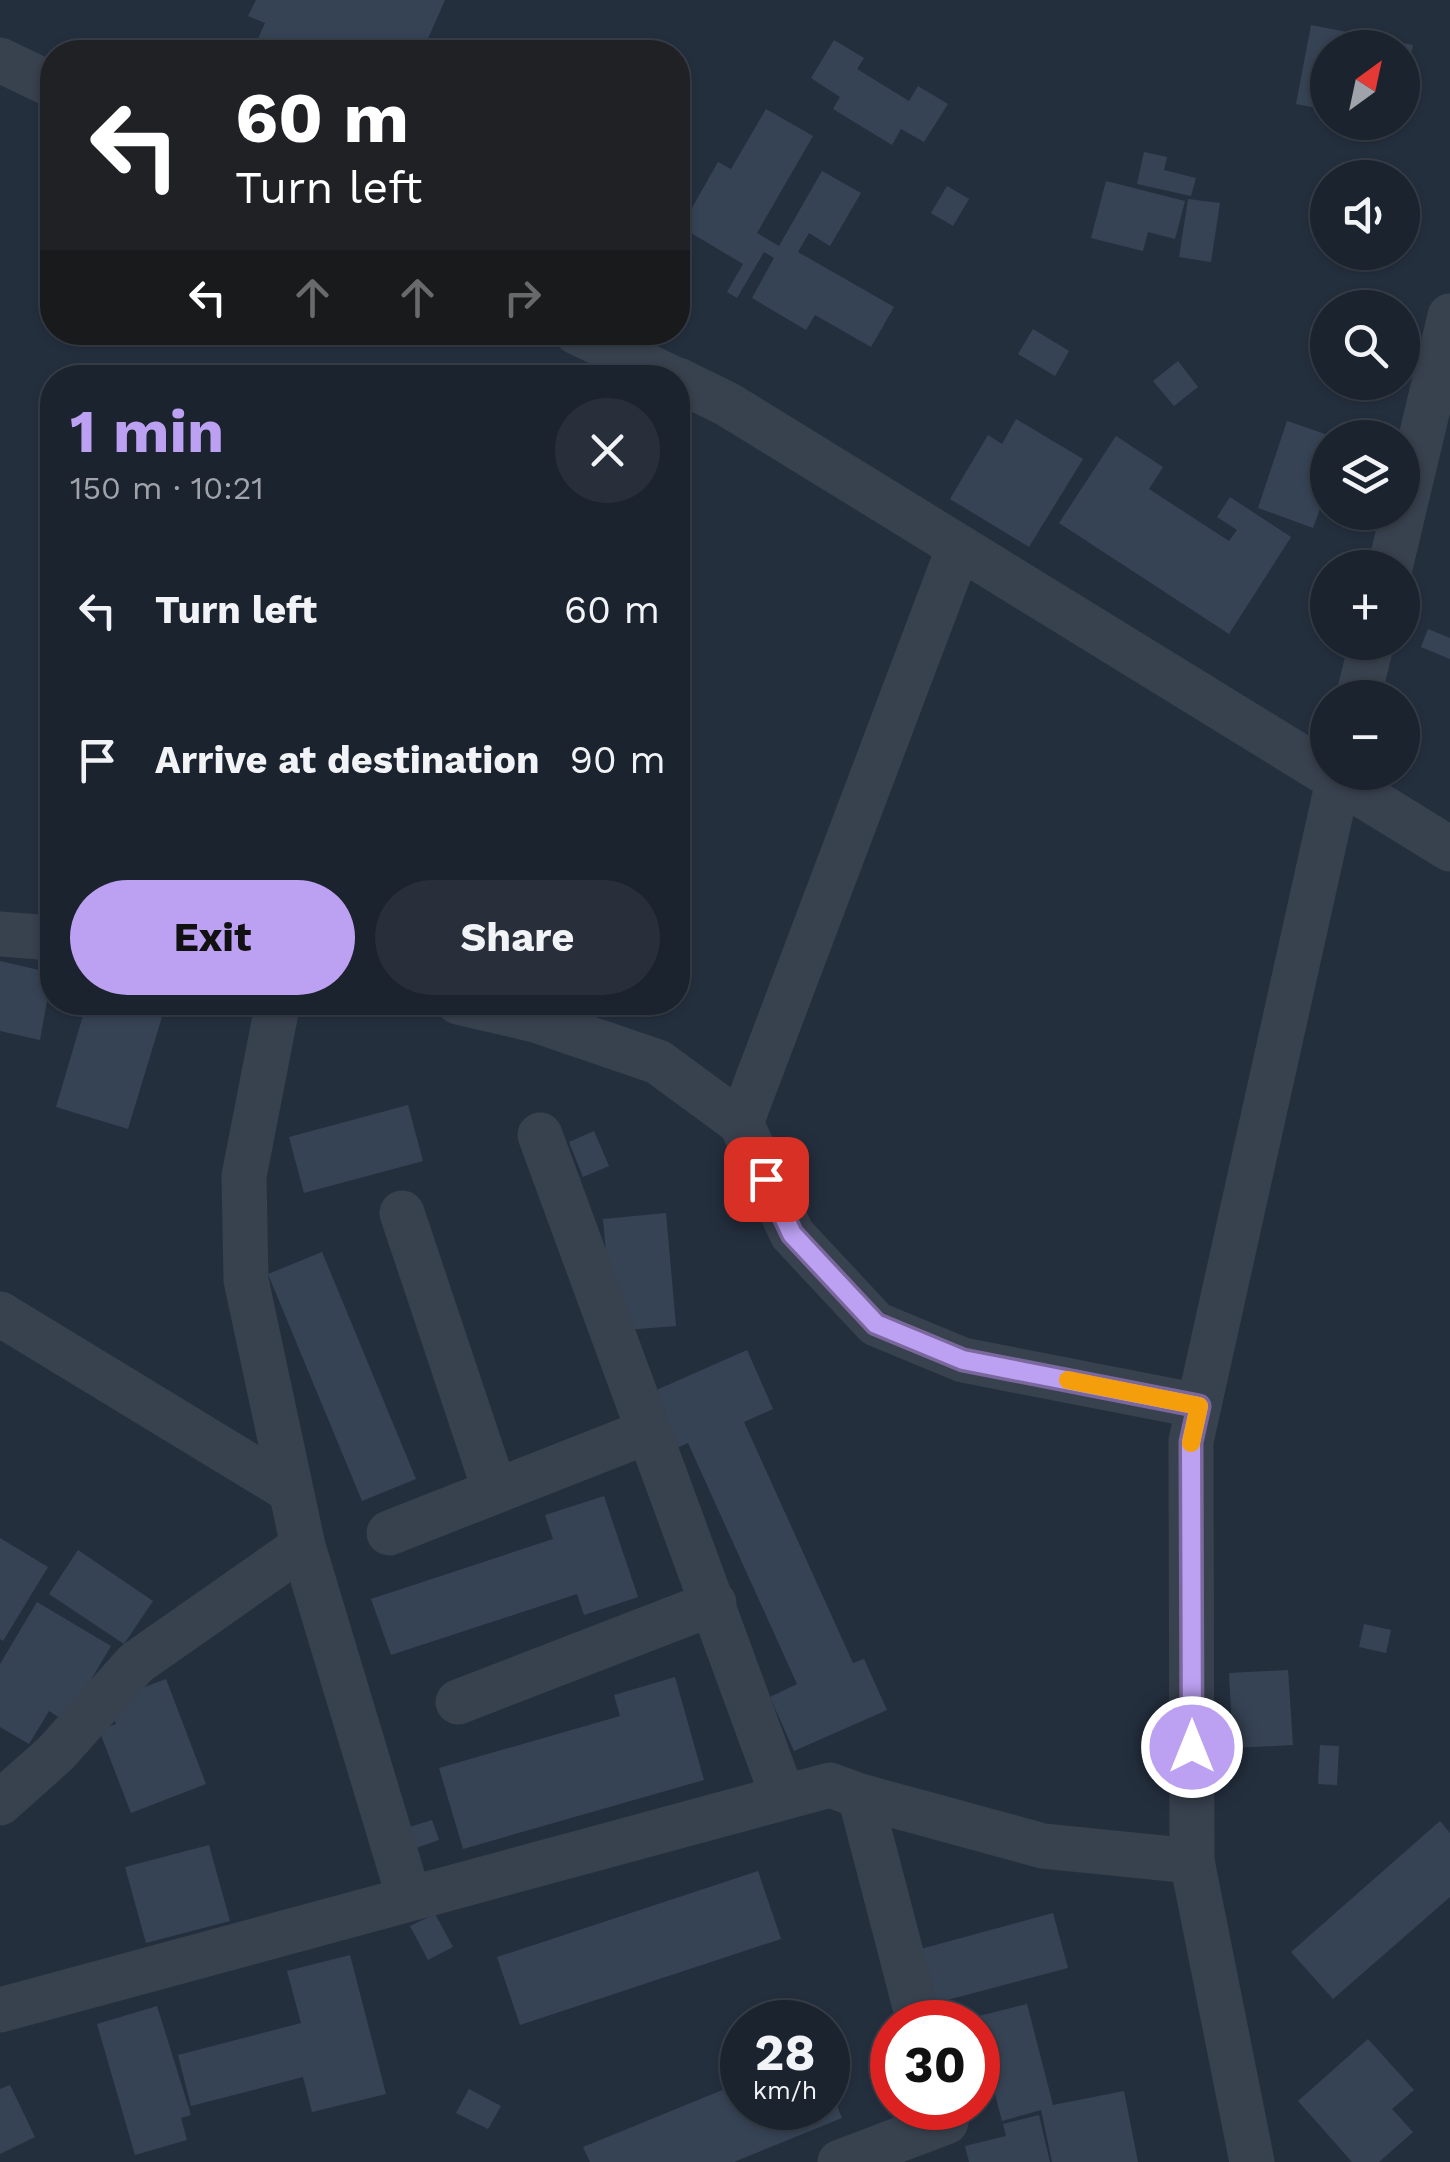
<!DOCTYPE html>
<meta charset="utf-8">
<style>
body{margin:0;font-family:"Work Sans",sans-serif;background:#282f3a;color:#f1f3f6;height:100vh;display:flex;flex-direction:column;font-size:38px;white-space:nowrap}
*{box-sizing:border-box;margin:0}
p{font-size:32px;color:#a0a4aa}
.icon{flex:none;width:55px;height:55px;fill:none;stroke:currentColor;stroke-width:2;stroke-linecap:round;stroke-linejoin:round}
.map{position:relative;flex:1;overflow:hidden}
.drawer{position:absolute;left:40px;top:365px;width:650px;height:650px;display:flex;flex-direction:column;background:#1b232e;border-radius:40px;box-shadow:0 2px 8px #0004,0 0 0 2px #39404a}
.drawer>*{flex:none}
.top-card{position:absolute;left:40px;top:40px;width:650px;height:305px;border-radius:40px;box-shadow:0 2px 8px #0004,0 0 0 2px #39404a;background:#202124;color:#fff;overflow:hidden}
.needle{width:65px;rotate:33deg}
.tools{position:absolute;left:1310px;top:30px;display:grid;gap:20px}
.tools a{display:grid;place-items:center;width:110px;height:110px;border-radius:50%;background:#1b232e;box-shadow:0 2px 8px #0004,0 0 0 2px #39404a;font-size:50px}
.speed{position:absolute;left:720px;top:2000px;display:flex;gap:20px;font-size:50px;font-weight:700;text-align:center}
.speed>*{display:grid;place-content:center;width:130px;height:130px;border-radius:50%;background:#1b232e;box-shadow:0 2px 8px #0004,0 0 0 2px #39404a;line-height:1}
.speed small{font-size:25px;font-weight:400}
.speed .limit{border:15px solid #d22;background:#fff;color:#111}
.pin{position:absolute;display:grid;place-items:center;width:85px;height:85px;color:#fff;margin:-42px;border-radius:20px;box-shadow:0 5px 15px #0006}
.me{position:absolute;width:110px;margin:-55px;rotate:0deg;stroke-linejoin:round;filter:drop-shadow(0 0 8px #0008)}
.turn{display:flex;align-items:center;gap:35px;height:210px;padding:0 30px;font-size:45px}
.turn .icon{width:130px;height:130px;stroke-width:2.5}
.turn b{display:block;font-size:70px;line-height:85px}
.lanes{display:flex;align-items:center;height:95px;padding:0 30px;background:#0003;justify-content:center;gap:50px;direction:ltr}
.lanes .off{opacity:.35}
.round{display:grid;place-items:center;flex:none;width:105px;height:105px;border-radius:52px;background:#282f3a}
.summary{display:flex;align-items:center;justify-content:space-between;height:170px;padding:0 30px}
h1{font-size:60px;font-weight:700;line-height:75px;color:#bca0f2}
.cta{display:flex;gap:20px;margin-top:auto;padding:20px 30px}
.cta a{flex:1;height:115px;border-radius:60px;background:#bca0f2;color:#111;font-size:40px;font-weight:700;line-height:115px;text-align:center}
.cta a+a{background:#282f3a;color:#f1f3f6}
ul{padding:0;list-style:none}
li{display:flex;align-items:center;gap:30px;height:150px;padding:0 30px}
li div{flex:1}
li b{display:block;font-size:38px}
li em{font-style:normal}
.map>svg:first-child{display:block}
.building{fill:#364354}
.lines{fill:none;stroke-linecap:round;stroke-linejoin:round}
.minor{stroke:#38414e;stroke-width:45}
.route-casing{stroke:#7a689d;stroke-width:25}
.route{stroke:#bca0f2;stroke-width:18}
.slow{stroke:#f59e0b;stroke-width:18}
</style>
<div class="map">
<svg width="1450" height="2162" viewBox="0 0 1450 2162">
<rect width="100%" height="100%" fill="#242f3e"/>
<!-- building -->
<g class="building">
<polygon points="256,0 445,0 422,52 252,52 265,23 248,16"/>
<polygon points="1311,25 1413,45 1404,88 1402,48 1328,48 1328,110 1296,104"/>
<polygon points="834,40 864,58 857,69 909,101 918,86 948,104 924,142 901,129 892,145 833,109 840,97 811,78"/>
<polygon points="766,109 813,136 757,233 779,246 822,171 861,193 830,246 809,233 798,252 894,307 871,347 815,315 806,330 752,298 774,258 764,252 737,298 727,292 743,264 681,227 718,162 731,169"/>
<polygon points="1144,152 1167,157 1164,170 1196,178 1191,196 1137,184"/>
<polygon points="1106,181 1185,201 1175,239 1148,232 1143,251 1091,238"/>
<polygon points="947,186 969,199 953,226 931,213"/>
<polygon points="1188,199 1220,203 1211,262 1179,257"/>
<polygon points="1033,329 1069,351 1055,376 1018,354"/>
<polygon points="1178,361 1198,387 1174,406 1153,381"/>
<polygon points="1016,419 1083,459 1029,547 950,499 988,435 1002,444"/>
<polygon points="1287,421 1328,435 1328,487 1313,528 1258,508"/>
<polygon points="1116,436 1163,467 1149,489 1229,541 1237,530 1217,517 1230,497 1291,537 1229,634 1059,523"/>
<polygon points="1428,629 1450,638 1450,659 1421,647"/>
<polygon points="0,961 52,973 40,1040 0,1031"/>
<polygon points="87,1002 150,1002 165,1007 128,1129 56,1107"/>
<polygon points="408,1105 423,1161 304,1193 289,1137"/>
<polygon points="594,1131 609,1166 583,1177 569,1142"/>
<polygon points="666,1213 676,1326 613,1331 603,1219"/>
<polygon points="322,1252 416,1479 362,1501 268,1274"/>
<polygon points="747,1350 773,1409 744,1422 853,1663 864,1659 887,1710 794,1751 770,1697 797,1684 688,1443 677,1448 652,1392"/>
<polygon points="604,1496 638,1597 584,1615 577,1594 391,1655 371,1599 553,1539 545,1515"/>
<polygon points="0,1538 48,1567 3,1641 0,1639"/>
<polygon points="78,1550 153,1601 124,1644 49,1594"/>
<polygon points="37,1602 111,1646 66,1722 49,1711 29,1744 0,1727 0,1664"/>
<polygon points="1364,1624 1391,1630 1386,1653 1359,1647"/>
<polygon points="1288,1670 1293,1745 1233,1748 1229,1673"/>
<polygon points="675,1677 704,1780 463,1849 439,1768 620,1716 614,1695"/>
<polygon points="166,1679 206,1784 131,1813 99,1730 116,1724 107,1701"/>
<polygon points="1320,1745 1339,1746 1337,1785 1318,1784"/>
<polygon points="432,1820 439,1840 413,1849 406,1828"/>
<polygon points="1440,1821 1450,1833 1450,1897 1333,1999 1291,1952"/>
<polygon points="209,1845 230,1921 146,1943 125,1867"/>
<polygon points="758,1871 781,1939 520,2025 497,1957"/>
<polygon points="1053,1913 1068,1968 921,2007 906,1953"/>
<polygon points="435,1914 453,1947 428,1960 410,1926"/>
<polygon points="350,1955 386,2094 312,2112 303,2077 191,2106 178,2055 301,2023 287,1971"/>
<polygon points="1027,2004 1053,2105 1124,2091 1138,2162 1052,2162 1041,2110 1002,2121 975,2017"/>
<polygon points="157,2006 191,2115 181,2118 187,2140 135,2155 97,2024"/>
<polygon points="1368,2039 1414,2090 1392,2109 1413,2132 1379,2162 1352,2162 1298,2101"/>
<polygon points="742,2082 742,2108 828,2108 828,2084 842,2118 734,2162 590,2162 583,2147"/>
<polygon points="10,2085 35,2137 0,2154 0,2089"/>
<polygon points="469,2089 501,2106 488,2129 456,2113"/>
<polygon points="1039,2115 1050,2162 969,2162 965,2146 1006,2136 1003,2124"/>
</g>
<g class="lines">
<!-- minor -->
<g class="minor">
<polyline points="0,60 52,85"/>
<polyline points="576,332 672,378"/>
<polyline points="678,380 727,404 1450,849"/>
<polyline points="959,547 741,1123 792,1234 876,1324 963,1360 1199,1406"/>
<polyline points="1390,568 1450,316"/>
<polyline points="1358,698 1372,642"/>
<polyline points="0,934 52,938"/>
<polyline points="278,1002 244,1176 246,1280 303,1546 409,1898"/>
<polyline points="458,1002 535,1020 658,1062 741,1123"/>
<polyline points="540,1135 783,1797"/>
<polyline points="402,1213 495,1491"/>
<polyline points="0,1314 291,1491"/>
<polyline points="389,1533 649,1431"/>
<polyline points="458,1702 714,1603"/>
<polyline points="860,1796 1043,1846 1192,1861"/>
<polyline points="0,1803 56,1753 136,1663 303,1546"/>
<polyline points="0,2010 830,1785 860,1796 919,2022"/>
<polyline points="840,2162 946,2122"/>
<polyline points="1252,2162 1192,1861 1191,1441 1340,772"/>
</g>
</g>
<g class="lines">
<defs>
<polyline id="route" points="766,1179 792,1234 876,1324 963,1360 1199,1406 1191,1442 1192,1747"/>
</defs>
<!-- route casing -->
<use href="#route" class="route-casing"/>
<!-- route -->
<use href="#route" class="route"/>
<!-- slow -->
<polyline class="slow" points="1068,1380 1199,1406 1191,1443"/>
</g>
</svg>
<div class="tools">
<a><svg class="needle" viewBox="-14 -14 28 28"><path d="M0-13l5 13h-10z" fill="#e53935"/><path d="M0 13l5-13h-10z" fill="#a0a4aa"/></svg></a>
<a><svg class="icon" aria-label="sound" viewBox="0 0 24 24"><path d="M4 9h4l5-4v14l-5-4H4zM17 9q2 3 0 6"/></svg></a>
<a><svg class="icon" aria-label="search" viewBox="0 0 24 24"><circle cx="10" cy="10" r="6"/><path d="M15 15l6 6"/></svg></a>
<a><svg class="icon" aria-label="layers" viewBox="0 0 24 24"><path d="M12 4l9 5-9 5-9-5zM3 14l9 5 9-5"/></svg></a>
<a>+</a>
<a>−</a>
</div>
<div class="speed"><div>28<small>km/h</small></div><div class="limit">30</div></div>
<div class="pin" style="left:766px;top:1179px;background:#d93025"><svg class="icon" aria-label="arrive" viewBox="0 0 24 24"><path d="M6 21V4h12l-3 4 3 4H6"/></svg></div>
<svg class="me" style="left:1192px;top:1747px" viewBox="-20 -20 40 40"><circle r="17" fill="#bca0f2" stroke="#fff" stroke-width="3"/><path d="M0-11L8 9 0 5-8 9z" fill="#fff"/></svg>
<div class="top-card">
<div class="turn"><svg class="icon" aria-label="left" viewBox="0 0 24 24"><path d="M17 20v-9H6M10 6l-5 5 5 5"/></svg><div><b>60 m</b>Turn left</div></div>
<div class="lanes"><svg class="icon" aria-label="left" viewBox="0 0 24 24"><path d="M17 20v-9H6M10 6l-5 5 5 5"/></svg><svg class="icon off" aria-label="ahead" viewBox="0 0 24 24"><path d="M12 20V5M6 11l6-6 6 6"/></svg><svg class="icon off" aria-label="ahead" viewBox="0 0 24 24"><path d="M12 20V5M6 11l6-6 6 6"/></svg><svg class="icon off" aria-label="right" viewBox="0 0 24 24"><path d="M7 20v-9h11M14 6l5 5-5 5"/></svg></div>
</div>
<section class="drawer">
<div class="summary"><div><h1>1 min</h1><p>150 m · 10:21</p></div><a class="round"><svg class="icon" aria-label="close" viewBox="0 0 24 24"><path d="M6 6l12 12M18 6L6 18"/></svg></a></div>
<ul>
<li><svg class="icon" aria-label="left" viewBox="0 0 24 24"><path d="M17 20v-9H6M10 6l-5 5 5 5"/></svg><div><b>Turn left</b></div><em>60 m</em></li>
<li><svg class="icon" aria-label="arrive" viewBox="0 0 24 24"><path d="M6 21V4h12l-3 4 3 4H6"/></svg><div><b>Arrive at destination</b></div><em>90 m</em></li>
</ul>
<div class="cta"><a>Exit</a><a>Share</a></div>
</section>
</div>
